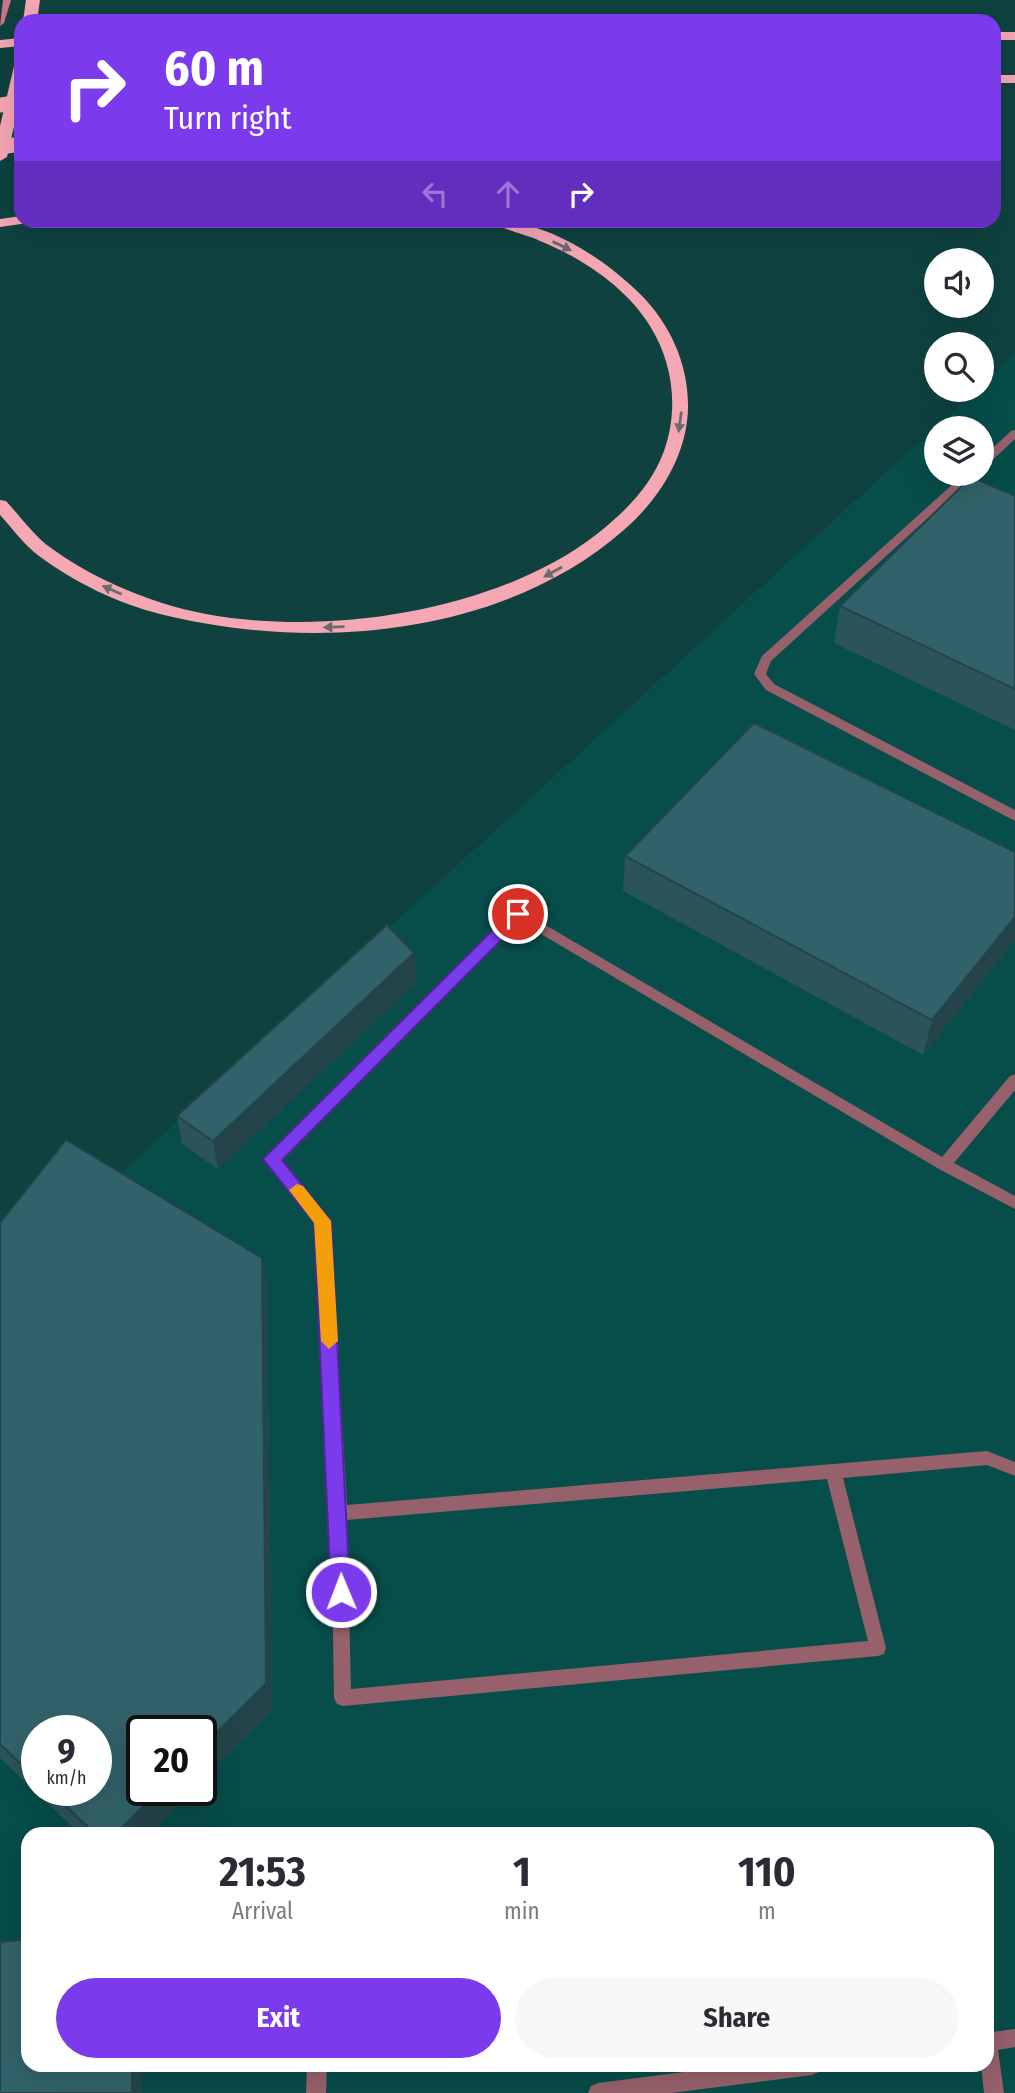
<!DOCTYPE html>
<style>
body{margin:0;font-family:"Fira Sans Condensed",sans-serif;background:#f7f7f7;color:#2b2b33;height:100vh;display:flex;flex-direction:column;font-size:26px;white-space:nowrap}
*{box-sizing:border-box;margin:0}
p{font-size:23px;color:#7c7c81}
.icon{flex:none;width:38px;height:38px;fill:none;stroke:currentColor;stroke-width:2;stroke-linecap:round;stroke-linejoin:round}
.map{position:relative;flex:1;overflow:hidden}
.panel{position:absolute;left:21px;top:1827px;width:973px;height:245px;display:flex;flex-direction:column;background:#fff;border-radius:21px;box-shadow:0 7px 28px #0002}
.panel>*{flex:none}
.top-card{position:absolute;left:14px;top:14px;width:987px;height:214px;border-radius:21px;box-shadow:0 7px 28px #0002;background:#7c3aed;color:#fff;overflow:hidden}
.buttons{position:absolute;left:924px;top:248px;display:grid;gap:14px}
.buttons a{display:grid;place-items:center;width:70px;height:70px;border-radius:50%;background:#fff;box-shadow:0 7px 28px #0002;font-size:35px}
.speed{position:absolute;left:21px;top:1715px;display:flex;gap:14px;font-size:35px;font-weight:700;text-align:center}
.speed>*{display:grid;place-content:center;width:91px;height:91px;border-radius:50%;background:#fff;box-shadow:0 7px 28px #0002;line-height:1}
.speed small{font-size:18px;font-weight:400}
.speed .limit{border:4px solid #111;border-radius:10px;background:#fff;color:#111}
.pin{position:absolute;display:grid;place-items:center;width:60px;height:60px;color:#fff;margin:-30px;border:4px solid #fff;border-radius:50%;box-shadow:0 2px 7px #0007}
.me{position:absolute;width:77px;margin:-38px;rotate:359deg;stroke-linejoin:round;filter:drop-shadow(0 0 5px #0008)}
.turn{display:flex;align-items:center;gap:24px;height:147px;padding:0 35px;font-size:32px}
.turn .icon{width:91px;height:91px;stroke-width:2.5}
.turn b{display:block;font-size:49px;line-height:60px}
.lanes{display:flex;align-items:center;height:66px;padding:0 35px;background:#0003;justify-content:center;gap:35px;direction:ltr}
.lanes .off{opacity:.35}
.eta{display:flex;justify-content:space-evenly;align-items:center;height:119px;text-align:center}
.eta b{font-size:42px;font-weight:700;line-height:49px}
.button{display:flex;gap:14px;margin-top:auto;padding:14px 35px}
.button a{flex:1;height:80px;border-radius:42px;background:#7c3aed;color:#fff;font-size:28px;font-weight:700;line-height:80px;text-align:center}
.button a+a{background:#f7f7f7;color:#2b2b33}
.map>svg:first-child{display:block}
.built{fill:#074d49;fill-rule:evenodd}
.lines{fill:none;stroke-linecap:round;stroke-linejoin:round}
.lane{fill:#96616b;fill-rule:evenodd}
.secondary{fill:#c97585;fill-rule:evenodd}
.highway{fill:#f5a7b4;fill-rule:evenodd}
.highway-bridge{stroke:#f5a7b4;stroke-width:15}
.wall{fill:#2b545a;fill-rule:evenodd}
.shaded-wall{fill:#23454a}
.building{fill:#326269;stroke:#23454a;stroke-width:2}
.oneway{fill:#6b6a6e}
.route{fill:#7c3aed;stroke:#51269a;stroke-width:2}
.slow{fill:#f59e0b}
</style>
<div class="map">
<svg width="1015" height="2093" viewBox="0 0 1015 2093">
<rect width="100%" height="100%" fill="#0f423f"/>
<!-- built -->
<path class="built" d="M 1015,354 L 1015,2093 L 0,2093 L 0,1284 L 976,390 L 982,390 L 982,385 ZM 936,429 L 982,429 L 982,474 L 936,474 ZM 37,1731 L 96,1731 L 96,1790 L 37,1790 ZM 142,1731 L 201,1731 L 201,1790 L 142,1790 ZM 28,1834 L 987,1834 L 987,2065 L 28,2065 Z"/>
<g class="lines">
<!-- lane -->
<g class="lane">
<polygon points="1015,430 1015,439 986,466 982,467 982,458 1011,431"/>
<polygon points="964,474 976,474 771,661 766,674 774,684 1015,810 1015,821 766,690 754,674 762,656"/>
<path d="M 518,909 L 942,1157 L 1010,1076 L 1015,1074 L 1015,1090 L 954,1163 L 1015,1196 L 1015,1209 L 939,1169 L 519,921 L 281,1159 L 330,1221 L 347,1505 L 987,1451 L 1015,1462 L 1015,1476 L 987,1465 L 843,1478 L 886,1648 L 884,1654 L 878,1656 L 343,1706 L 337,1704 L 334,1698 L 331,1513 L 316,1223 L 265,1159 L 513,910 ZM 827,1479 L 868,1641 L 351,1689 L 347,1520 Z"/>
<polygon points="1015,2029 1015,2047 998,2050 1004,2093 984,2093 981,2065 987,2065 987,2030 992,2032"/>
<polygon points="307,2065 327,2065 326,2093 306,2093"/>
<polygon points="739,2065 822,2065 819,2072 812,2075 671,2093 588,2093 591,2086 598,2083"/>
</g>
<!-- secondary -->
<polygon class="secondary" points="3,0 11,0 4,23 0,26"/>
<!-- highway -->
<g class="highway">
<polygon points="26,0 40,0 37,21 23,21"/>
<rect x="994" y="32" width="21" height="8"/>
<polygon points="21,38 21,46 0,48 0,40"/>
<polygon points="21,62 21,96 7,157 0,161 0,126 14,66"/>
<rect x="994" y="75" width="21" height="8"/>
<polygon points="21,216 21,220 30,220 28,223 0,227 0,219"/>
<path d="M 491,220 C 545,220 601,256 639,293 C 670,323 689,365 688,408 C 687,456 659,499 625,529 C 503,637 312,652 160,614 C 117,603 74,582 39,556 C 24,545 12,528 0,515 L 0,500 L 6,501 C 20,516 34,536 51,548 C 85,573 123,590 162,603 C 291,644 490,618 597,534 C 626,511 651,486 664,451 C 679,409 673,363 650,326 C 626,287 582,258 540,241 C 526,234 503,231 491,220 Z"/>
</g>
<!-- highway-bridge -->
<g class="highway-bridge">
<polyline points="0,105 21,102"/>
<polyline points="0,147 21,144"/>
</g>
</g>
<!-- wall -->
<g class="wall">
<polygon points="1015,496 1015,730 834,643 840,606"/>
<polygon points="1015,852 1015,940 923,1055 623,891 625,856"/>
<polygon points="416,983 218,1169 182,1144 177,1116"/>
<path d="M 0,1223 L 262,1258 L 267,1290 L 272,1710 L 201,1781 L 201,1731 L 142,1790 L 192,1790 L 149,1834 L 80,1834 L 0,1758 ZM 37,1731 L 96,1790 L 37,1790 Z"/>
</g>
<!-- shaded-wall -->
<g class="shaded-wall">
<polygon points="1015,917 1015,940 923,1055 932,1020"/>
<polygon points="414,953 416,983 218,1169 213,1141"/>
<polygon points="262,1258 267,1290 272,1710 201,1781 201,1748"/>
<polygon points="159,1790 192,1790 149,1834 116,1834"/>
<polygon points="132,2065 143,2065 142,2093 132,2093"/>
</g>
<!-- building -->
<g class="building">
<polygon points="971,477 1015,496 1015,689 840,606"/>
<polygon points="754,723 1015,852 1015,917 932,1020 625,856"/>
<polygon points="387,925 414,953 213,1141 177,1116"/>
<polygon points="66,1140 262,1258 266,1683 201,1748 201,1731 142,1731 142,1790 159,1790 116,1834 95,1834 49,1790 96,1790 96,1731 37,1731 37,1779 0,1744 0,1223"/>
<polygon points="28,1939 28,2065 132,2065 132,2093 0,2093 0,1942"/>
</g>
<!-- one-way arrows -->
<defs><path id="oneway-solid" d="M-6-.8H1V-3.2L6.5 0L1 3.2V.8H-6Z" transform="scale(1.75)"/></defs>
<g class="oneway">
<use href="#oneway-solid" transform="translate(562 246) rotate(26)"/>
<use href="#oneway-solid" transform="translate(680 422) rotate(98)"/>
<use href="#oneway-solid" transform="translate(553 572) rotate(151)"/>
<use href="#oneway-solid" transform="translate(112 590) rotate(-156)"/>
<use href="#oneway-solid" transform="translate(334 627) rotate(178)"/>
</g>
<!-- route -->
<polygon class="route" points="518,908 523,910 523,918 282,1160 331,1221 350,1592 347,1598 341,1601 334,1598 331,1592 314,1223 263,1159 513,910"/>
<!-- slow -->
<polygon class="slow" points="297,1184 303,1186 331,1221 338,1341 329,1349 321,1341 314,1223 289,1190"/>
</svg>
<div class="buttons">
<a><svg class="icon" aria-label="sound" viewBox="0 0 24 24"><path d="M4 9h4l5-4v14l-5-4H4zM17 9q2 3 0 6"/></svg></a>
<a><svg class="icon" aria-label="search" viewBox="0 0 24 24"><circle cx="10" cy="10" r="6"/><path d="M15 15l6 6"/></svg></a>
<a><svg class="icon" aria-label="layers" viewBox="0 0 24 24"><path d="M12 4l9 5-9 5-9-5zM3 14l9 5 9-5"/></svg></a>
</div>
<div class="speed"><div>9<small>km/h</small></div><div class="limit">20</div></div>
<div class="pin" style="left:518px;top:914px;background:#d93025"><svg class="icon" aria-label="arrive" viewBox="0 0 24 24"><path d="M6 21V4h12l-3 4 3 4H6"/></svg></div>
<svg class="me" style="left:341px;top:1592px" viewBox="-20 -20 40 40"><circle r="17" fill="#7c3aed" stroke="#fff" stroke-width="3"/><path d="M0-11L8 9 0 5-8 9z" fill="#fff"/></svg>
<div class="top-card">
<div class="turn"><svg class="icon" aria-label="right" viewBox="0 0 24 24"><path d="M7 20v-9h11M14 6l5 5-5 5"/></svg><div><b>60 m</b>Turn right</div></div>
<div class="lanes"><svg class="icon off" aria-label="left" viewBox="0 0 24 24"><path d="M17 20v-9H6M10 6l-5 5 5 5"/></svg><svg class="icon off" aria-label="ahead" viewBox="0 0 24 24"><path d="M12 20V5M6 11l6-6 6 6"/></svg><svg class="icon" aria-label="right" viewBox="0 0 24 24"><path d="M7 20v-9h11M14 6l5 5-5 5"/></svg></div>
</div>
<section class="panel">
<div class="eta">
<div><b>21:53</b><p>Arrival</p></div>
<div><b>1</b><p>min</p></div>
<div><b>110</b><p>m</p></div>
</div>
<div class="button"><a>Exit</a><a>Share</a></div>
</section>
</div>
